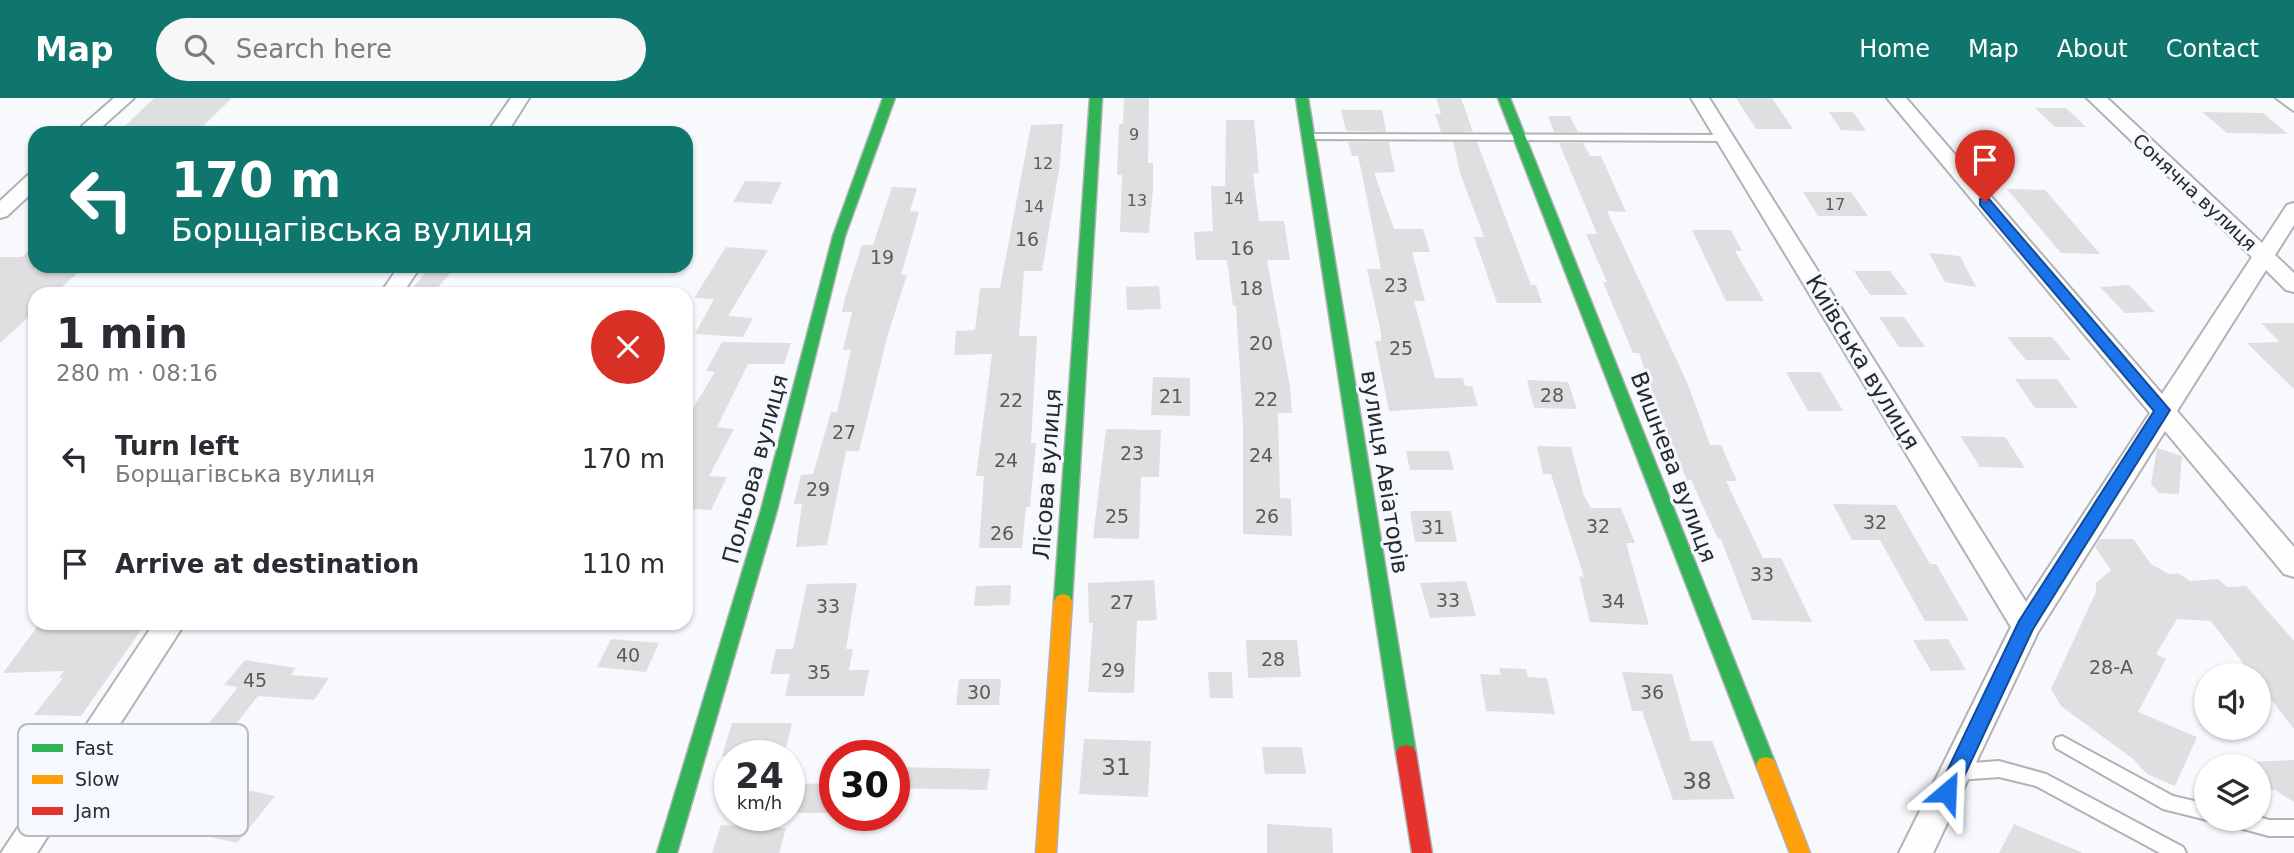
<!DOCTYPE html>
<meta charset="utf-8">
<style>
body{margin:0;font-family:"DejaVu Sans",sans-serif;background:#f7f7f7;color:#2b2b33;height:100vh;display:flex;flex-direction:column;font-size:26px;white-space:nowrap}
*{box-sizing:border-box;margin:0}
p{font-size:23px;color:#7c7c81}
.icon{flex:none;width:38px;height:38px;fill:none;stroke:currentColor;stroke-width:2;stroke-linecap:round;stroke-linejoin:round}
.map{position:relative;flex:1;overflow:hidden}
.drawer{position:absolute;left:28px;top:189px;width:665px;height:343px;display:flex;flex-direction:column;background:#fff;border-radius:21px;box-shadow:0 2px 5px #0004}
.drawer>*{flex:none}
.hud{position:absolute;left:28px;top:28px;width:665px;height:147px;border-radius:21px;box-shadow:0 2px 5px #0004;background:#0f766e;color:#fff;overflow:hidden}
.tools{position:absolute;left:2194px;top:565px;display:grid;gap:14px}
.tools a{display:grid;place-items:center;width:77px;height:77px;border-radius:50%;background:#fff;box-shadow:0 2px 5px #0004;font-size:35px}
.speed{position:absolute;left:714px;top:642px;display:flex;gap:14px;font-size:35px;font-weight:700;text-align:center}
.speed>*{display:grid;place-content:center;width:91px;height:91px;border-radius:50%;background:#fff;box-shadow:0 2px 5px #0004;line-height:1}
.speed small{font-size:18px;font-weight:400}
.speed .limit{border:10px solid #d22;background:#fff;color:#111}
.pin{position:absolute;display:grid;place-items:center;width:60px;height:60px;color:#fff;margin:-72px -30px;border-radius:50% 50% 50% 0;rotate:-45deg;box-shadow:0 0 7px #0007}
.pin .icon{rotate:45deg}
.me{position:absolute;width:77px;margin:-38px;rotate:26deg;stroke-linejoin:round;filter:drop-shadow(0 0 5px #0008)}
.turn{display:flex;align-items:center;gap:24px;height:147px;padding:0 28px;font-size:32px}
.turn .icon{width:91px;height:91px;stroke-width:2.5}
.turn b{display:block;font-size:49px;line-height:60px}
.round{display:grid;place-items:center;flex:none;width:74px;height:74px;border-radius:37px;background:#f7f7f7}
.head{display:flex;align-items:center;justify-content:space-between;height:119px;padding:0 28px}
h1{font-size:42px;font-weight:600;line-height:52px}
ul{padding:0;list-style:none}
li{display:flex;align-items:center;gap:21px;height:105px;padding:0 28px}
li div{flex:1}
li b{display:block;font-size:26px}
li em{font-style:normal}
header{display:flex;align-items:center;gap:42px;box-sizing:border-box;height:98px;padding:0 35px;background:#0f766e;color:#fff}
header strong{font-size:33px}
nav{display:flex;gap:38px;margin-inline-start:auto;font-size:24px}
.search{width:490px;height:63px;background:#f7f7f7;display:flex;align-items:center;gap:18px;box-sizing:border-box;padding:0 24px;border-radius:38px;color:#7c7c81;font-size:26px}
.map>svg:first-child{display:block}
.building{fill:#dfdfe2}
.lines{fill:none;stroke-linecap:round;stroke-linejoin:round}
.lane-casing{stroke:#b1b2b5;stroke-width:4}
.street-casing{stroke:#b1b2b5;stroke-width:4}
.fast-casing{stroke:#b1b2b5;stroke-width:3}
.slow-casing{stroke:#b1b2b5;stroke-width:3}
.jam-casing{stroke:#b1b2b5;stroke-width:3}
.lane{fill:#fefeff;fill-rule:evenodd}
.street{fill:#fefeff;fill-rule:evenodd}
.fast{fill:#30b455;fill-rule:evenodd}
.slow{fill:#ff9f0a;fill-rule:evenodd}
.jam{fill:#e5322d;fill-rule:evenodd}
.route{fill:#1a73e8;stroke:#114b97;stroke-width:2}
.labels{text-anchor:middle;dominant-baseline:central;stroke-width:6;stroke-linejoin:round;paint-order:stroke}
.far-number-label{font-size:16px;fill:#595a5c}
.far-street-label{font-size:19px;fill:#28292c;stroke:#f5f8ff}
.number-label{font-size:19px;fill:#595a5c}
.street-label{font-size:23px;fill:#28292c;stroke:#f5f8ff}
.near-number-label{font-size:23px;fill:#595a5c}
.key{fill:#f5f8ff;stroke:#b8bac0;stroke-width:2}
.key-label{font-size:19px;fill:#28292c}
</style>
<header>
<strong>Map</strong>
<div class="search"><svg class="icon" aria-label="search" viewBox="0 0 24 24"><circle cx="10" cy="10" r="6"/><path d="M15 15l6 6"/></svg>Search here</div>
<nav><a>Home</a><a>Map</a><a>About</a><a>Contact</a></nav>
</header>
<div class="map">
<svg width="2294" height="755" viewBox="0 0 2294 755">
<rect width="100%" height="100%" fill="#f7f9fd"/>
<!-- building -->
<g class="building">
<polygon points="154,0 232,0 203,28 124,29"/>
<polygon points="1124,0 1149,0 1148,65 1153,65 1153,91 1149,135 1120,134 1122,77 1117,77 1119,26 1123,26"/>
<polygon points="1436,0 1461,0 1473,34 1441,34 1435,16 1441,16"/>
<polygon points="1736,0 1772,0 1793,31 1756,31"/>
<polygon points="2035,10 2066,10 2086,29 2055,29"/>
<polygon points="1341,12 1382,12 1386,34 1346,33"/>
<polygon points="1829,14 1853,14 1866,33 1841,32"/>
<polygon points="2202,14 2263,15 2288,36 2227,35"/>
<polygon points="1548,18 1570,18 1578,34 1554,34"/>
<polygon points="1226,22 1254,22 1259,75 1253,75 1259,123 1284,123 1290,162 1267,162 1290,289 1292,315 1278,315 1280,400 1291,401 1292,438 1243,436 1243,325 1236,208 1233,208 1227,162 1196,162 1194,134 1213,133 1211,88 1225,88"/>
<polygon points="1063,26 1059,72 1042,173 1024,173 1019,238 1037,238 1031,345 1036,345 1030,409 1026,409 1022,450 979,450 984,378 976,378 992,256 954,257 956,233 975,232 980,190 1000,190 1031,27"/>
<polygon points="1348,44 1389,44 1395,74 1374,75 1394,131 1423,131 1430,154 1412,154 1425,203 1414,203 1435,280 1463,280 1465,288 1472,288 1478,308 1389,313 1375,243 1381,243 1381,235 1367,171 1381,171 1361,71 1358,58 1352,58"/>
<polygon points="1453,44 1477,44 1531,187 1536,187 1542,205 1497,205 1474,139 1484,139 1460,75"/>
<polygon points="1559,45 1583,45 1590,58 1601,58 1626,114 1607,113 1687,284 1710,347 1721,347 1737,383 1726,383 1763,460 1781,460 1812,524 1752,522 1721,441 1718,441 1691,382 1687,382 1659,314 1639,255 1633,255 1603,184 1607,184 1586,136 1597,136"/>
<polygon points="745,83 782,84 771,106 733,104"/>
<polygon points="892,89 917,90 910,113 919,114 901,177 907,177 888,236 859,353 846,353 827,447 796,449 802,406 794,406 801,377 813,376 831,314 837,314 851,252 843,252 852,214 842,214 845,200 862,147 873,147"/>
<polygon points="2007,91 2045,92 2100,156 2061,155"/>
<polygon points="1803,94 1851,94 1868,118 1818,118"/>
<polygon points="1692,132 1731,132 1742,153 1735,153 1764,203 1726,203"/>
<polygon points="35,146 35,172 79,174 54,196 35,196 35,213 0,245 0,159 22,159"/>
<polygon points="726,149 768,152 728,218 753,220 743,239 695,236 714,201 694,200"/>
<polygon points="1929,155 1960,158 1976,189 1945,184"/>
<polygon points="431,168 456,168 435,193 412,191"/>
<polygon points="1854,173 1890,173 1908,197 1870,197"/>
<polygon points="2129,187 2155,214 2125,215 2100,189"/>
<polygon points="1159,188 1161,211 1127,212 1126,189"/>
<polygon points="1879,219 1904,219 1925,249 1899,249"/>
<polygon points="2261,225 2294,225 2294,291 2247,245 2280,244"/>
<polygon points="2007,239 2052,239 2071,262 2026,262"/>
<polygon points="722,244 791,245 784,266 748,266 717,329 734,331 709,378 727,379 711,412 692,411 686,422 686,322 715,274 706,273"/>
<polygon points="1786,274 1820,274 1843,313 1808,313"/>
<polygon points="1153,279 1190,280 1190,318 1151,317"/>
<polygon points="2015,281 2057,281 2078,310 2035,310"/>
<polygon points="1527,282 1568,284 1577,311 1534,310"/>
<polygon points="1106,331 1161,332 1159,379 1141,379 1139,441 1093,440"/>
<polygon points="1960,338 2005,339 2025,370 1980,369"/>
<polygon points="1537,348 1571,349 1584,398 1591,410 1621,410 1635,445 1626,445 1649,527 1590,524 1579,478 1584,479 1551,376 1543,376"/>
<polygon points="2157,350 2182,358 2179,396 2159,395 2151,386"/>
<polygon points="1406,353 1449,353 1454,372 1410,372"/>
<polygon points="1833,406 1896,407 1930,466 1936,466 1969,523 1925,523 1880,442 1852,442"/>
<polygon points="1410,413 1451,413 1457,444 1415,444"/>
<polygon points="2100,441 2133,441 2151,466 2169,476 2178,475 2190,483 2218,481 2227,489 2246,488 2294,543 2294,631 2259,586 2259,578 2253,578 2211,523 2177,521 2156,556 2166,561 2138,614 2197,639 2175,688 2147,676 2133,661 2061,608 2051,591 2096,494 2096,485 2111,472 2095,449"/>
<polygon points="1154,482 1157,522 1137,523 1134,595 1088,594 1093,525 1089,525 1088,485"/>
<polygon points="1466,483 1476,518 1430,520 1420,485"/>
<polygon points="857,485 846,551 853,551 849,572 869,572 864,598 785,598 790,576 770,576 776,551 793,551 807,486"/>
<polygon points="1011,487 1010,507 974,508 976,488"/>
<polygon points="40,525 146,525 81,618 34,617 63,580 59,580 64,573 3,575"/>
<polygon points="611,541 659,545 646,574 597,569"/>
<polygon points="1948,541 1966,572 1931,573 1913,542"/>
<polygon points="1246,542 1297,542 1301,579 1248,580"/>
<polygon points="245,562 296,570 291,577 329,580 314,602 258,598 214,654 189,650 238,589 224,587"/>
<polygon points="1499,570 1526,571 1528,579 1547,580 1555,616 1486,613 1480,576 1501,577"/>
<polygon points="1208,574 1232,574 1233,600 1210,600"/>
<polygon points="1622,574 1672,576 1691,643 1712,643 1735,701 1673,702 1642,613 1632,613"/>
<polygon points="959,581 1001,581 999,607 956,607"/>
<polygon points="732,625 792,625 784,658 722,658"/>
<polygon points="1084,641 1151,643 1148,699 1079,696"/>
<polygon points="1262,649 1302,649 1306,676 1265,676"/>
<polygon points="2294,662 2294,704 2275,692 2266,692 2259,681 2259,668 2251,668 2248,664"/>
<polygon points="894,669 990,671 987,692 894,690"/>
<polygon points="835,685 835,715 797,715 803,686"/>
<polygon points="228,688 275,698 237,745 189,734"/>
<polygon points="1267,726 1332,730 1333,755 1267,755"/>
<polygon points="2014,726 2083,755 1999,755"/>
<polygon points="721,727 786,730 779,755 712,755"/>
</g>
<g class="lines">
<defs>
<g id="lane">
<polygon points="1309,36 1727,37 1732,40 1727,43 1305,41 1304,39"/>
<polygon points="2062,638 2173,698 2207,706 2207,721 2210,721 2207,722 2163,711 2056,650 2054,645 2056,640"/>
<polygon points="1999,663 2046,676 2183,749 2186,755 2160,755 2036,688 1999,679 1958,682 1952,679 1949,674 1952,669 1958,666"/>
<polygon points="2259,719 2269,722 2294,722 2294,738 2269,738 2228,727 2225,721"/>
</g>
<g id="street">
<polygon points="114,0 134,0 95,35 74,35"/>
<polygon points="511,0 529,0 507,35 487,35"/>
<polygon points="1691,0 1709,0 2026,504 2150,315 1887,0 1906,0 2162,296 2252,159 2087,0 2107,0 2262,145 2287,107 2294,105 2294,127 2275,157 2294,175 2294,194 2286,192 2266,172 2177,313 2294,449 2294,479 2284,476 2165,333 2038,534 1933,755 1899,755 2011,529"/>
<polygon points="2276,0 2294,0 2294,13"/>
<polygon points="35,75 35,92 7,118 0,120 0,103 28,77"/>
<polygon points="399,168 421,168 402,196 380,196"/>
<polygon points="154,525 185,525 37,755 1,755"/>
</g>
<g id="fast">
<polygon points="883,0 895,0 845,138 777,412 677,755 657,755 761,412 833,138"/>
<polygon points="1090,0 1102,0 1072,503 1069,508 1063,510 1057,508 1054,503"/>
<polygon points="1296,0 1308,0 1416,655 1413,661 1406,663 1399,661 1396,655"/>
<polygon points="1498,0 1510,0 1776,667 1773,673 1766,675 1759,673 1756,667"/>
</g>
<g id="slow">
<polygon points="1063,496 1069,498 1072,503 1056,755 1036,755 1054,503 1057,498"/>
<polygon points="1766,659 1773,661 1776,667 1810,755 1790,755 1756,667 1759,661"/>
</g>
<polygon id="jam" points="1406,647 1413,649 1416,655 1432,755 1412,755 1396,655 1399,649"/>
</defs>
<!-- lane casing -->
<use href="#lane" class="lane-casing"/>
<!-- street casing -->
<use href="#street" class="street-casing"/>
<!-- fast casing -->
<use href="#fast" class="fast-casing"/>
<!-- slow casing -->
<use href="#slow" class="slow-casing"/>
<!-- jam casing -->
<use href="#jam" class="jam-casing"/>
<!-- lane -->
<use href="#lane" class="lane"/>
<!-- street -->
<use href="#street" class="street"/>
<!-- fast -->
<use href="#fast" class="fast"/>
<!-- slow -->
<use href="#slow" class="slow"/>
<!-- jam -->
<use href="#jam" class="jam"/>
</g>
<!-- route -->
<polygon class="route" points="1980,101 1989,101 2170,312 2033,531 1954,700 1947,703 1940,700 1937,694 2019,523 2154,313 1980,107"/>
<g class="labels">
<!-- far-number labels -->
<g class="far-number-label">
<text x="1134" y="36">9</text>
<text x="1043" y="65">12</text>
<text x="1234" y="100">14</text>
<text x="1137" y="102">13</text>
<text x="1835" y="106">17</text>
<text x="1034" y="108">14</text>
</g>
<!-- far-street labels -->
<g class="far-street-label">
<text transform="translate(2195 94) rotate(43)">Сонячна вулиця</text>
</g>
<!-- number labels -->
<g class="number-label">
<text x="1027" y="141">16</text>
<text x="1242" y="150">16</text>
<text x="882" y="159">19</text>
<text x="1396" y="187">23</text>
<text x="1251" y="190">18</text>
<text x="1261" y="245">20</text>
<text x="1401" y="250">25</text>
<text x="1552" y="297">28</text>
<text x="1171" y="298">21</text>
<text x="1266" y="301">22</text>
<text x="1011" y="302">22</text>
<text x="844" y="334">27</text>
<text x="1132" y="355">23</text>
<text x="1261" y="357">24</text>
<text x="1006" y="362">24</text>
<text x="818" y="391">29</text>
<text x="1117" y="418">25</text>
<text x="1267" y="418">26</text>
<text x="1875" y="424">32</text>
<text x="1598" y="428">32</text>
<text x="1433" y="429">31</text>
<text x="1002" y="435">26</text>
<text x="1762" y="476">33</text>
<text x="1448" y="502">33</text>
<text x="1613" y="503">34</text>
<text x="1122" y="504">27</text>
<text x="828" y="508">33</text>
<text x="628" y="557">40</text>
<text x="1273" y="561">28</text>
<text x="2111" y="569">28-А</text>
<text x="1113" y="572">29</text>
<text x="819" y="574">35</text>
<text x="255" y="582">45</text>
<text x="979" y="594">30</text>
<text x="1652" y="594">36</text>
</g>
<!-- street labels -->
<g class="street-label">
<text transform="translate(1863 264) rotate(59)">Київська вулиця</text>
<text transform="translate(1674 369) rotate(69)">Вишнева вулиця</text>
<text transform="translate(755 371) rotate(-75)">Польова вулиця</text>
<text transform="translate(1385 374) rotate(81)">вулиця Авіаторів</text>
<text transform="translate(1047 376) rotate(-86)">Лісова вулиця</text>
</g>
<!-- near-number labels -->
<g class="near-number-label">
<text x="1116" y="669">31</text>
<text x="1697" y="683">38</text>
</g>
</g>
<!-- legend -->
<rect x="18" y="626" width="230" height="112" rx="10" class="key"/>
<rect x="32" y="646" width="31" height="8" fill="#30b455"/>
<rect x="32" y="677" width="31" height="9" fill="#ff9f0a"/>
<rect x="32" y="709" width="31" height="8" fill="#e5322d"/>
<g class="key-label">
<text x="75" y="657">Fast</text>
<text x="75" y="688">Slow</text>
<text x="75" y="720">Jam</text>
</g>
</svg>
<div class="tools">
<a><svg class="icon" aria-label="sound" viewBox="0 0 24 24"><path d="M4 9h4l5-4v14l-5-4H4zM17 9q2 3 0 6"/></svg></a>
<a><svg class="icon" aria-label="layers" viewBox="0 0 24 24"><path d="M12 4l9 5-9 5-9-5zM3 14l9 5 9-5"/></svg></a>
</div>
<div class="speed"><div>24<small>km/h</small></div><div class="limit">30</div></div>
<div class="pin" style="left:1985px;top:104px;background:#d93025"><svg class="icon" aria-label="arrive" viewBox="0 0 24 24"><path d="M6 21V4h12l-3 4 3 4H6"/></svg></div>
<svg class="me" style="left:1947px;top:694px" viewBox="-20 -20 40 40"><path d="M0-17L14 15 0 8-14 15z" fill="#1a73e8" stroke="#fff" stroke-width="4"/></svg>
<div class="hud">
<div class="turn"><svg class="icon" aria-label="left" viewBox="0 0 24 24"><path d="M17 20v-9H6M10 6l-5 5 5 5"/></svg><div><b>170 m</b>Борщагівська вулиця</div></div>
</div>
<section class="drawer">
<div class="head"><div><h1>1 min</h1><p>280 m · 08:16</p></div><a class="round" style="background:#d93025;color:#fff"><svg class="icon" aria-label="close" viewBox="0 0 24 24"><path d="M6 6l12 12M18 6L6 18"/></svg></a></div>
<ul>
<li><svg class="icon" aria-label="left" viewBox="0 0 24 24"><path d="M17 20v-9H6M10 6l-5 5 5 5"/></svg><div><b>Turn left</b><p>Борщагівська вулиця</p></div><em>170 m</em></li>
<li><svg class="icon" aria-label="arrive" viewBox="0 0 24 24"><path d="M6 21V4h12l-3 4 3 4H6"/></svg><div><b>Arrive at destination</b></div><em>110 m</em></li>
</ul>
</section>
</div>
